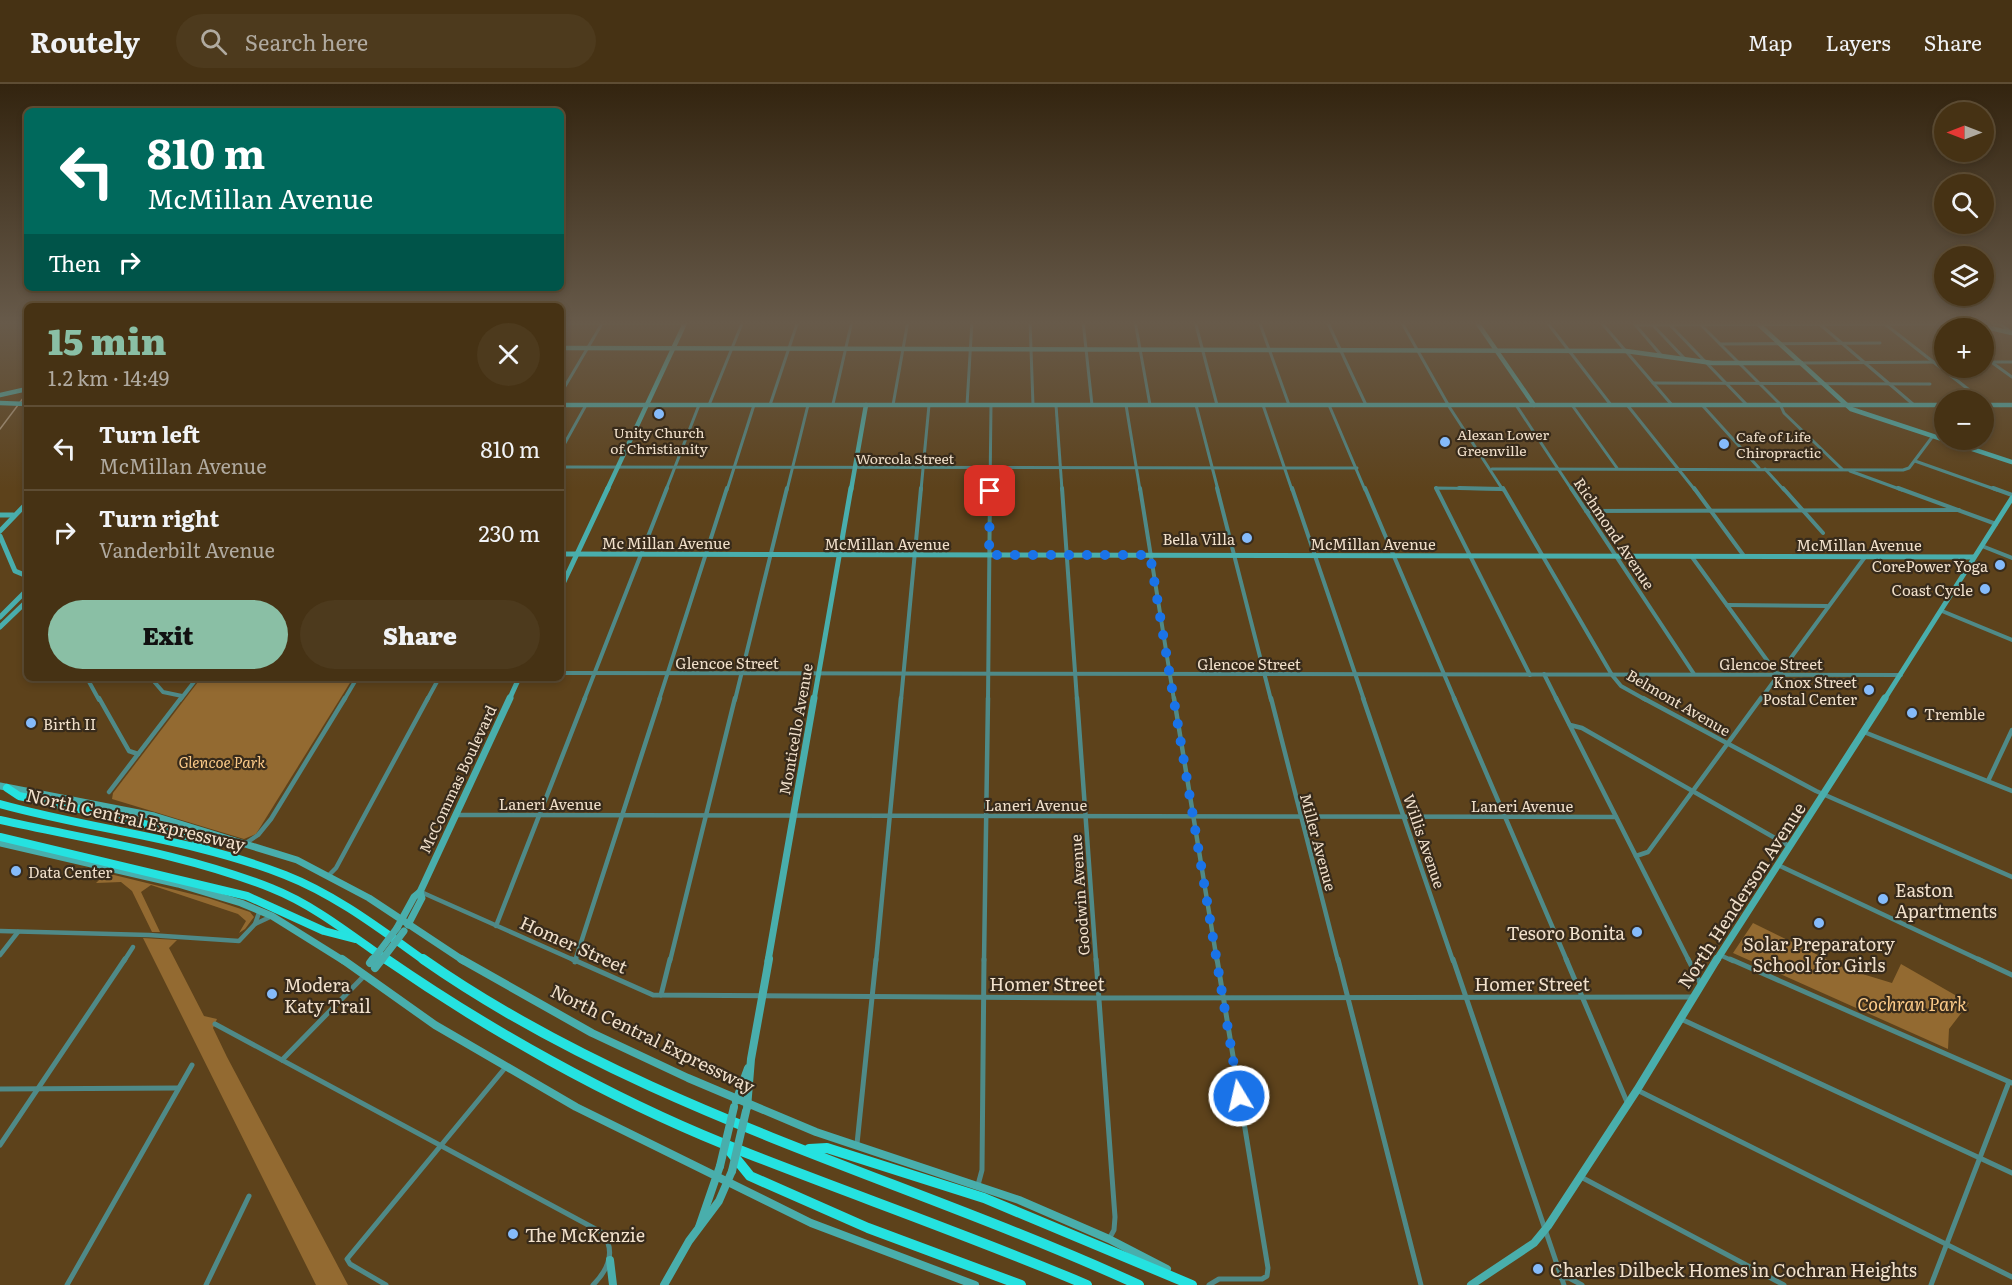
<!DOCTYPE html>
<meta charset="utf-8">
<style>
body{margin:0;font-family:Literata,serif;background:#4d3a1d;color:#f1f3f6;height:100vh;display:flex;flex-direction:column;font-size:22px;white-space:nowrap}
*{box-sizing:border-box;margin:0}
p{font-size:20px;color:#b0aaa0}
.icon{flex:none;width:33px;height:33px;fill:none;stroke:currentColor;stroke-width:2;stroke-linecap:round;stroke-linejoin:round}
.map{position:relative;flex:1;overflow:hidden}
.sheet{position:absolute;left:24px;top:219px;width:540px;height:378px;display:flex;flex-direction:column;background:#463214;border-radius:9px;box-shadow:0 3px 9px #0003,0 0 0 2px #5e4d34}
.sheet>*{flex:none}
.hud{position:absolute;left:24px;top:24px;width:540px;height:183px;border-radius:9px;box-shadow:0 3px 9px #0003,0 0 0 2px #5e4d34;background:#00695c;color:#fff;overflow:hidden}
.needle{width:39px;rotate:270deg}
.tools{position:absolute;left:1934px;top:18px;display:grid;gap:12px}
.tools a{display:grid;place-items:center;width:60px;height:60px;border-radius:50%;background:#463214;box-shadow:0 3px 9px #0003,0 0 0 2px #5e4d34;font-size:30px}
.pin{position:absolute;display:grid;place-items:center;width:51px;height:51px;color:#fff;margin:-26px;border-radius:12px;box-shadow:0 3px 9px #0006}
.me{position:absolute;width:66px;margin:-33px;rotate:351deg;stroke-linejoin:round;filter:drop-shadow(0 0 4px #0008)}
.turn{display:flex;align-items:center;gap:21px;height:126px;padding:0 24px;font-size:27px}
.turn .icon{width:78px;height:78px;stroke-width:2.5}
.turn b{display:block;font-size:42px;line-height:51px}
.then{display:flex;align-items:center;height:57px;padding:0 24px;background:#0003;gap:12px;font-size:22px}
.round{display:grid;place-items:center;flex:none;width:63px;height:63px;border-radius:32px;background:#4d3a1d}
.head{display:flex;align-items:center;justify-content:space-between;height:102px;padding:0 24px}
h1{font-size:36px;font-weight:800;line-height:45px;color:#8abfa5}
.cta{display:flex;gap:12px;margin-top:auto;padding:12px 24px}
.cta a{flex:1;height:69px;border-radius:36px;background:#8abfa5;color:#111;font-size:24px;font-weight:800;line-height:69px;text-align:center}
.cta a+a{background:#4d3a1d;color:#f1f3f6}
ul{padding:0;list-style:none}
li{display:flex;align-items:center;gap:18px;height:84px;padding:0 24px;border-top:2px solid #5e4d34}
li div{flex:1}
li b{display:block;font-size:22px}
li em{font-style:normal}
header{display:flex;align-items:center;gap:36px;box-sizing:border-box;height:84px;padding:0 30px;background:#463214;border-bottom:2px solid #5e4d34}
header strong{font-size:28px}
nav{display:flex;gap:33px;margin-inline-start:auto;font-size:21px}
.search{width:420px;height:54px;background:#4d3a1d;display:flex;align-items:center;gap:15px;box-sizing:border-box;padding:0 21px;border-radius:33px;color:#b0aaa0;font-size:22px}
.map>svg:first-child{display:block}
.green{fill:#936a31}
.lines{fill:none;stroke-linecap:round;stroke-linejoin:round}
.street-far3{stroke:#4f8a88;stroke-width:3}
.street-far2{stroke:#4f8a88;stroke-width:4}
.street-far1{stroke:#4f8a88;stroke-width:4.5}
.street{stroke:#4f8a88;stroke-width:5}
.secondary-far3{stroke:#49aeac;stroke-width:4.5}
.secondary-far2{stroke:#49aeac;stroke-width:5}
.secondary-far1{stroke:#49aeac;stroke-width:7}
.secondary{stroke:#49aeac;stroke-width:8}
.highway-far1{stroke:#25e2e0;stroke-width:8}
.highway{stroke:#25e2e0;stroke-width:10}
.tram{stroke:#af9a7d;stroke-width:1.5}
.secondary-bridge-far2{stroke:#49aeac;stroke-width:4.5}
.secondary-bridge-far1{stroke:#49aeac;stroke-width:7}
.secondary-bridge{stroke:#49aeac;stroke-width:8}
.route{stroke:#1a73e8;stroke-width:10;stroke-dasharray:0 18}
.poi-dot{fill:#85bbfb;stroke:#382b1b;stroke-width:2}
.labels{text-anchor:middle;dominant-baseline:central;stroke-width:4.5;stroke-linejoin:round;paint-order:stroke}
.far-poi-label{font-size:14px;fill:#f1e0cb;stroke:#382b1b;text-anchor:start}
.far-street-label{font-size:14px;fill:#f1e0cb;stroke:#382b1b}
.street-label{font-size:15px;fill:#f1e0cb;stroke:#382b1b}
.poi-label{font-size:15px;fill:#f1e0cb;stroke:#382b1b;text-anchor:end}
.park-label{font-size:15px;font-style:italic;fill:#fdcb89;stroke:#382b1b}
.near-street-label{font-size:18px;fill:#f1e0cb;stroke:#382b1b}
.near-poi-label{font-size:18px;fill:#f1e0cb;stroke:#382b1b;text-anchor:start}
.near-park-label{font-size:18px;font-style:italic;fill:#fdcb89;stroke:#382b1b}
</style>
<header>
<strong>Routely</strong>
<div class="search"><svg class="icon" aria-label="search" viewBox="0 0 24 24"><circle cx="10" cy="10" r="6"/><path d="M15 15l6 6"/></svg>Search here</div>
<nav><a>Map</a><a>Layers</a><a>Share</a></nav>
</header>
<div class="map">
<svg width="2012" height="1201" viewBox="0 0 2012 1201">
<rect width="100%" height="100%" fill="#5d421b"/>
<!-- green -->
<g class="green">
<polygon points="201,594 353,594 256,750 244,755 112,715 113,709"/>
<polygon points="106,789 208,814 250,828 254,833 245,845 239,849 246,837 238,830 151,801 141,808 160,848 152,848 132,807 121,798 96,799"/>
<polygon points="1753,839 1846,885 1892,899 1901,880 1969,919 1949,945 1948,965 1733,869"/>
<polygon points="143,854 177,856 169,864 204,932 217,935 213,944 227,973 348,1201 316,1201"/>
</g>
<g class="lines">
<!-- street-far3 -->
<g class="street-far3">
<polyline points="1030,237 1033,321"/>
<polyline points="1083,237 1092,321"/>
<polyline points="1135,237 1150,321"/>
<polyline points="1195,237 1217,321"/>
<polyline points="1259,237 1289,321"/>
<polyline points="1327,237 1366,321"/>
<polyline points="1401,237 1450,324 1503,406"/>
<polyline points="1546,237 1611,321"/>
<polyline points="1600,237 1672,321"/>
<polyline points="1632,237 1661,271"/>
<polyline points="1649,237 1684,274"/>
<polyline points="1697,237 1780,320 1784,329 1842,385"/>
<polyline points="1816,237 1914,321"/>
<polyline points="1881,237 1982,316"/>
<polyline points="1936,237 1946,244"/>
<polyline points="1996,237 2011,248"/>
<polyline points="561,239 684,239"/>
<polyline points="1981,240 2001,240"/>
<polyline points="1636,241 1967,240"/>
<polyline points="1670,241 1747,321"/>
<polyline points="1720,260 1880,259"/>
<polyline points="1983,272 2012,293"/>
<polyline points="1983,278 2012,278"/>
<polyline points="1801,279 1944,278"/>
<polyline points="1653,299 1930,300"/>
<polyline points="561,309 603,238"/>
<polyline points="833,320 852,237"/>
<polyline points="709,321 743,237"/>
<polyline points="770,321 798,237"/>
<polyline points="893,321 908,237"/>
<polyline points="967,321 972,237"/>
<polyline points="1056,321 1062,406"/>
<polyline points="1126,321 1140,406"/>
<polyline points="1196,321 1218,406"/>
<polyline points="1263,321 1292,406"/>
<polyline points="1329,321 1365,406"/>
<polyline points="1516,321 1572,406"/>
<polyline points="1572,321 1617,384"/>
<polyline points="1628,322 1695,406"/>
<polyline points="1703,322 1759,384"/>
<polyline points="561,366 586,321"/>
<polyline points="1915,377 1997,406"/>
<polyline points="561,383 1357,384"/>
<polyline points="1492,385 1903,386 1909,384 1933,352"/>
<polyline points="1765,385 1784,406"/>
<polyline points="1850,387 1902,406"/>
<polyline points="666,406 699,321"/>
<polyline points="727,406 754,321"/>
<polyline points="787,406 808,321"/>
<polyline points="921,406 929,321"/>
<polyline points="990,406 991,321"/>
<polyline points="1437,406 1436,404 1502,405"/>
</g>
<!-- street-far2 -->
<g class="street-far2">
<polyline points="1062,404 1077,616"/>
<polyline points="1140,404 1174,616"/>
<polyline points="1217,404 1271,616"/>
<polyline points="1292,404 1364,616"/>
<polyline points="1365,404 1455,616"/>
<polyline points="1436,404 1530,591"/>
<polyline points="1459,404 1502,405"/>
<polyline points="1503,404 1612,591 1621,602 1646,616"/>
<polyline points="1571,404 1694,590"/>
<polyline points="1694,404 1744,472"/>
<polyline points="1783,404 1823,449"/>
<polyline points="1898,404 1996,440"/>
<polyline points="1993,404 2012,411"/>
<polyline points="1586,427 1959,426"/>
<polyline points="1982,462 2012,474"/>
<polyline points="1692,473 1777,590"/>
<polyline points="1727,521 1827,522"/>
<polyline points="1942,527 2012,556"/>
<polyline points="561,589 1901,591"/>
<polyline points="1544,590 1557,616"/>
<polyline points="87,594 99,616"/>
<polyline points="151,594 163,608 182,612"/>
<polyline points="180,616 197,594"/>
<polyline points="344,616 357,594"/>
<polyline points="427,616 439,594"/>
<polyline points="584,616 667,404"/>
<polyline points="659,616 727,404"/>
<polyline points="735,616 787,404"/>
<polyline points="901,616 921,404"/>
<polyline points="988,616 990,404"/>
<polyline points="1760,616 1865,473"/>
</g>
<!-- street-far1 -->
<g class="street-far1">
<polyline points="99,614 129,667 138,670"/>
<polyline points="1077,614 1096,877"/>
<polyline points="1174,614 1217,877"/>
<polyline points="1271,614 1338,877"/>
<polyline points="1363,614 1453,877"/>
<polyline points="1454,614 1567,877"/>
<polyline points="1556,614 1689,877"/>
<polyline points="1643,614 1816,707 2012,793"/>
<polyline points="1570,641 1582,644 1789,762"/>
<polyline points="1864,648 2012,707"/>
<polyline points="1988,697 2012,646"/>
<polyline points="109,708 181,614"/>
<polyline points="456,731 1616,733"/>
<polyline points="246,759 258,751 271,735 345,614"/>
<polyline points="1636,772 1648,768 1761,614"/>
<polyline points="1778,781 1982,877"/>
<polyline points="329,791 336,784 428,614"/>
<polyline points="421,808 576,877"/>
<polyline points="255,840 270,833"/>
<polyline points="496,842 585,614"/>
<polyline points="0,847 149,851 239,857 255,840 260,826"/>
<polyline points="0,871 18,848"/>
<polyline points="1720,871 1733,877"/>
<polyline points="124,877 133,863"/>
<polyline points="575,877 660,614"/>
<polyline points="670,877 735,614"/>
<polyline points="876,877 901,614"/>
<polyline points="984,877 988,614"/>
</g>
<!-- street -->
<g class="street">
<polyline points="572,875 653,911 1099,914 1694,913"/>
<polyline points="1096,875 1115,1133 1114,1146 1109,1155"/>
<polyline points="1338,875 1421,1201"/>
<polyline points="1453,875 1564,1201"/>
<polyline points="1566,875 1627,1018"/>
<polyline points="1688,875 1701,901"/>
<polyline points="1730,875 2012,999"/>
<polyline points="1978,875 2012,891"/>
<polyline points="575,878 576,875"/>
<polyline points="661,911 670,875"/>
<polyline points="1681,935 2012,1089"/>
<path d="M 215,940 L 603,1149 C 616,1168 608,1186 593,1201"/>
<polyline points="282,976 365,891"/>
<polyline points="0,1005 178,1004"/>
<polyline points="1637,1006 2012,1193"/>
<polyline points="857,1060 876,875"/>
<polyline points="0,1061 125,875"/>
<polyline points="1581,1093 1784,1201"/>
<polyline points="978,1101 982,1086 984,875"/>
<polyline points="1561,1194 1569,1194 1582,1201"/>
<polyline points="67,1201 192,981"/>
<polyline points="206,1201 249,1112"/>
<polyline points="386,1201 350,1180 347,1175 505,984"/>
<polyline points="1209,1201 1219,1195 1262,1195 1267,1192 1268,1184 1217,875"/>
<polyline points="1931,1201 2009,998"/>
</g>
<!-- secondary-far3 -->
<g class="secondary-far3">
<polyline points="1476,237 1534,321"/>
<polyline points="1755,237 1851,325 2012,378"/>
<polyline points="1960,237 2012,249"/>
<polyline points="561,264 1626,267 1712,279 1801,279"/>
<polyline points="0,311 27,305"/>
<polyline points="561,321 1944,321"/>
<polyline points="1983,321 2012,321"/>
<polyline points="607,406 686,237"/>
<polyline points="851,406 866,321"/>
</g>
<!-- secondary-far2 -->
<g class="secondary-far2">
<polyline points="0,431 13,431"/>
<polyline points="0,447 27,419"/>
<polyline points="0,452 15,487 27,492"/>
<polyline points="561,470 1974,473"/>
<polyline points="561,504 608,404"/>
<polyline points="0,533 27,506"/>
<polyline points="0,543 27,517"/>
<polyline points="509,616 519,594"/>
<polyline points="814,616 851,404"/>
<polyline points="1884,616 2012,414"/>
</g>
<!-- secondary-far1 -->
<g class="secondary-far1">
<polyline points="0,702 154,732 297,776 369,814 464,877"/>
<polyline points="0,759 178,800 241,819 272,832 344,877"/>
<polyline points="408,841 422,814 420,808"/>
<polyline points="397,844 414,813 420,808 510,614"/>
<polyline points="768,877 814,614"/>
<polyline points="1716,877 1885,614"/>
</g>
<!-- secondary -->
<g class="secondary">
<polyline points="342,875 435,941 576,1023 811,1139 975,1201"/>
<polyline points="461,875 592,949 688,994 816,1048 1019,1116 1109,1155 1167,1185"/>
<polyline points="736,1017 748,984"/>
<polyline points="747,1024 751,975 769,875"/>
<polyline points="699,1143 720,1082"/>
<polyline points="610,1176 613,1201"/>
<polyline points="664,1201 689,1157 719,1117 732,1087"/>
<polyline points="1471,1201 1534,1159 1548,1142 1637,1006 1717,875"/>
</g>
<!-- highway-far1 -->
<g class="highway-far1">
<polyline points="7,704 19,712 131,736 193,754 208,766"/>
<path d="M 0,720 C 94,746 194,755 285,791 C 336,811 380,845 425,877"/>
<path d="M 0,736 C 90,756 185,770 271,804 C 314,821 351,851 388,877"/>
<polyline points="0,753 247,812 324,847 355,855"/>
</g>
<!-- highway -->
<g class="highway">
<path d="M 386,875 C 489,946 608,1013 724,1060 C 844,1108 967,1150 1087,1201"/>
<path d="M 423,875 C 640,1027 901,1092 1139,1201"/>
<polyline points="725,1061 750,1092 868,1144 1021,1201"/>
<polyline points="809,1065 827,1064 984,1114 1192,1201"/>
</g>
<!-- tram -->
<polyline class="tram" points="0,345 27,309"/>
<!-- secondary-bridge-far2 -->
<polyline class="secondary-bridge-far2" points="0,319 27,320"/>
<!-- secondary-bridge-far1 -->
<g class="secondary-bridge-far1">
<polyline points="372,877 397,844"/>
<polyline points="381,877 404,847"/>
</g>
<!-- secondary-bridge -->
<g class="secondary-bridge">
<polyline points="370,879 373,875"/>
<polyline points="375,884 382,875"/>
<polyline points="720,1082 734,1023"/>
<polyline points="732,1087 746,1027"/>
</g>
</g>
<!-- sky -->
<linearGradient id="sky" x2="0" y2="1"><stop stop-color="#33240f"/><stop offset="0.59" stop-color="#675a4a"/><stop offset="1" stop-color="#675a4a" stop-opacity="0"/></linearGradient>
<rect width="2012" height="405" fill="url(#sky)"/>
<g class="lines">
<!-- route -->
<polyline class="route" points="990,407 989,471 1150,471 1239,1012"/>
</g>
<!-- markers -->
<g class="poi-dot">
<circle cx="659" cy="330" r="6"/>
<circle cx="1445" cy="358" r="6"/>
<circle cx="1724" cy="360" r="6"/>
<circle cx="1247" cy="454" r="6"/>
<circle cx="2000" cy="481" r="6"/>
<circle cx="1985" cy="505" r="6"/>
<circle cx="1869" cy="606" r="6"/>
<circle cx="1912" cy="629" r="6"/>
<circle cx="31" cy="639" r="6"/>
<circle cx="16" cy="787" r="6"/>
<circle cx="1883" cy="815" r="6"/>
<circle cx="1819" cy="839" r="6"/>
<circle cx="1637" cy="848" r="6"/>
<circle cx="272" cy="910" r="6"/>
<circle cx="513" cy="1150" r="6"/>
<circle cx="1538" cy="1185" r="6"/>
</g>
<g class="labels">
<!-- far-poi labels -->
<g class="far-poi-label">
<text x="659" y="348" text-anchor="middle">Unity Church<tspan x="659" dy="16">of Christianity</tspan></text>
<text x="1457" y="350">Alexan Lower<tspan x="1457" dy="16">Greenville</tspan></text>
<text x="1736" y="352">Cafe of Life<tspan x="1736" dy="16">Chiropractic</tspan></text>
</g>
<!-- far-street labels -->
<g class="far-street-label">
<text x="905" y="374">Worcola Street</text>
</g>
<!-- street labels -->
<g class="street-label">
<text transform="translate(1615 449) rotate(56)">Richmond Avenue</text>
<text x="666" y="458">Mc Millan Avenue</text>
<text x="887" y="459">McMillan Avenue</text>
<text x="1373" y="459">McMillan Avenue</text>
<text x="1859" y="460">McMillan Avenue</text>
<text x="727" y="578">Glencoe Street</text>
<text x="1249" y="579">Glencoe Street</text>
<text x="1771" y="579">Glencoe Street</text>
<text transform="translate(1679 618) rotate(30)">Belmont Avenue</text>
<text transform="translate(795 645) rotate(-80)">Monticello Avenue</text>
<text transform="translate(457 695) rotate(-65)">McCommas Boulevard</text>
<text x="550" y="719">Laneri Avenue</text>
<text x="1036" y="720">Laneri Avenue</text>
<text x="1522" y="721">Laneri Avenue</text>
<text transform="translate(1425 757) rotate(71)">Willis Avenue</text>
<text transform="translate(1319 758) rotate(75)">Miller Avenue</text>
<text transform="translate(1079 811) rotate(-94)">Goodwin Avenue</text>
</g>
<!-- poi labels -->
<g class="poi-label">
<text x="1235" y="454">Bella Villa</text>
<text x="1988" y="481">CorePower Yoga</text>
<text x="1973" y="505">Coast Cycle</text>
<text x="1857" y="597">Knox Street<tspan x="1857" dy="17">Postal Center</tspan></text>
<text x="1924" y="629" text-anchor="start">Tremble</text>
<text x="43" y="639" text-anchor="start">Birth II</text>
<text x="28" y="787" text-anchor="start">Data Center</text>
</g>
<!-- park labels -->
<g class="park-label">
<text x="222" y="677">Glencoe Park</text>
</g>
<!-- near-street labels -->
<g class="near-street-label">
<text transform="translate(136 735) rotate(13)">North Central Expressway</text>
<text transform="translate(1741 811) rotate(-57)">North Henderson Avenue</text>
<text transform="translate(574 860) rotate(24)">Homer Street</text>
<text x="1047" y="899">Homer Street</text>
<text x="1532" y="899">Homer Street</text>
<text transform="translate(653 954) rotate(26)">North Central Expressway</text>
</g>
<!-- near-poi labels -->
<g class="near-poi-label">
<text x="1895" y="805">Easton<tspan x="1895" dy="21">Apartments</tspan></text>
<text x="1625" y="848" text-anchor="end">Tesoro Bonita</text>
<text x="1819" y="859" text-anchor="middle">Solar Preparatory<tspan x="1819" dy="21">School for Girls</tspan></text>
<text x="284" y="900">Modera<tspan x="284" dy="21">Katy Trail</tspan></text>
<text x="525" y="1150">The McKenzie</text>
<text x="1550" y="1185">Charles Dilbeck Homes in Cochran Heights</text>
</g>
<!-- near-park labels -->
<g class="near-park-label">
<text x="1912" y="919">Cochran Park</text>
</g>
</g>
</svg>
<div class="tools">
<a><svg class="needle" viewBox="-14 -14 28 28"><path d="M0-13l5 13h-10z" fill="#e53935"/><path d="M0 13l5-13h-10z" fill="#b0aaa0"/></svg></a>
<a><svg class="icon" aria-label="search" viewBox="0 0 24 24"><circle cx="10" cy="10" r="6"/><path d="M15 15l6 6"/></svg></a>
<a><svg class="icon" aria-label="layers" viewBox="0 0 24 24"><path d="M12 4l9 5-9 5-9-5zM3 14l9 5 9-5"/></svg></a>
<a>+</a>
<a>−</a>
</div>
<div class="pin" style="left:990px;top:407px;background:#d93025"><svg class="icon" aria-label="arrive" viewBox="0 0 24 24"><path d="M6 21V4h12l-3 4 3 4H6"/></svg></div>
<svg class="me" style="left:1239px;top:1012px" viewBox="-20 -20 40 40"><circle r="17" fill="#1a73e8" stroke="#fff" stroke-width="3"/><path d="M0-11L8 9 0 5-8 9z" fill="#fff"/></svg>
<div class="hud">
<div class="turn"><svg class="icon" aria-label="left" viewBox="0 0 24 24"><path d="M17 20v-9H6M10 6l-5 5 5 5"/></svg><div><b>810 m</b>McMillan Avenue</div></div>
<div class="then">Then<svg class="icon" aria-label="right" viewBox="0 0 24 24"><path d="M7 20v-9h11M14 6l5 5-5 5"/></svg></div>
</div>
<section class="sheet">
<div class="head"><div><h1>15 min</h1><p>1.2 km · 14:49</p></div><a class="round"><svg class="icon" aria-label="close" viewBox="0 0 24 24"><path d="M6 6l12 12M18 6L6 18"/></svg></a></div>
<ul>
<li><svg class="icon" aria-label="left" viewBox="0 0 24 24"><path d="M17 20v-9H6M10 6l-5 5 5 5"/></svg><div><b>Turn left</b><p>McMillan Avenue</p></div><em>810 m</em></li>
<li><svg class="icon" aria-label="right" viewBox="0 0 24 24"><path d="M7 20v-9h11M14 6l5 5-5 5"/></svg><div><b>Turn right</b><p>Vanderbilt Avenue</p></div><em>230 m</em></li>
</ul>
<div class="cta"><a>Exit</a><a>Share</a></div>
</section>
</div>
